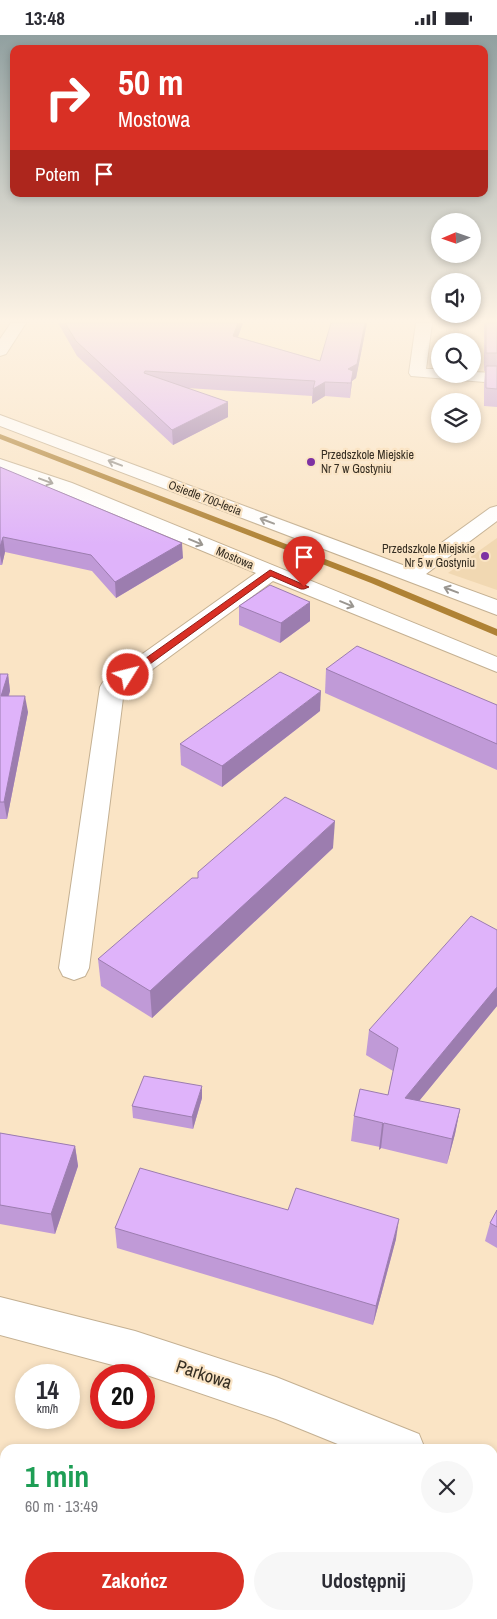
<!DOCTYPE html>
<html lang="pl">
<meta charset="utf-8">
<style>
body{margin:0;font-family:"Archivo Narrow",sans-serif;background:#f7f7f7;color:#2b2b33;height:100vh;display:flex;flex-direction:column;font-size:19px;white-space:nowrap}
*{box-sizing:border-box;margin:0}
p{font-size:16px;color:#7c7c81}
.icon{flex:none;width:28px;height:28px;fill:none;stroke:currentColor;stroke-width:2;stroke-linecap:round;stroke-linejoin:round}
.map{position:relative;flex:1;overflow:hidden}
.side{position:absolute;left:0px;top:1409px;width:498px;height:176px;display:flex;flex-direction:column;background:#fff;border-radius:15px 15px 0 0;box-shadow:0 2px 8px #0003}
.side>*{flex:none}
.top-card{position:absolute;left:10px;top:10px;width:478px;height:152px;border-radius:10px;box-shadow:0 2px 8px #0003;background:#d93025;color:#fff;overflow:hidden}
.needle{width:32px;rotate:268deg}
.controls{position:absolute;left:431px;top:178px;display:grid;gap:10px}
.controls a{display:grid;place-items:center;width:50px;height:50px;border-radius:50%;background:#fff;box-shadow:0 2px 8px #0003;font-size:25px}
.speed{position:absolute;left:15px;top:1329px;display:flex;gap:10px;font-size:25px;font-weight:700;text-align:center}
.speed>*{display:grid;place-content:center;width:65px;height:65px;border-radius:50%;background:#fff;box-shadow:0 2px 8px #0003;line-height:1}
.speed small{font-size:12px;font-weight:400}
.speed .limit{border:8px solid #d22;background:#fff;color:#111}
.pin{position:absolute;display:grid;place-items:center;width:42px;height:42px;color:#fff;margin:-51px -21px;border-radius:50% 50% 50% 0;rotate:-45deg;box-shadow:0 0 5px #0007}
.pin .icon{rotate:45deg}
.me{position:absolute;width:55px;margin:-28px;rotate:54deg;stroke-linejoin:round;filter:drop-shadow(0 0 4px #0008)}
.turn{display:flex;align-items:center;gap:18px;height:105px;padding:0 25px;font-size:22px}
.turn .icon{width:65px;height:65px;stroke-width:2.5}
.turn b{display:block;font-size:35px;line-height:42px}
.then{display:flex;align-items:center;height:48px;padding:0 25px;background:#0003;gap:10px;font-size:19px}
.round{display:grid;place-items:center;flex:none;width:52px;height:52px;border-radius:26px;background:#f7f7f7}
.headline{display:flex;align-items:center;justify-content:space-between;height:85px;padding:0 25px}
h1{font-size:30px;font-weight:800;line-height:38px;color:#1e9e55}
.action{display:flex;gap:10px;margin-top:auto;padding:10px 25px}
.action a{flex:1;height:58px;border-radius:30px;background:#d93025;color:#fff;font-size:20px;font-weight:800;line-height:58px;text-align:center}
.action a+a{background:#f7f7f7;color:#2b2b33}
.status{display:flex;justify-content:space-between;align-items:center;height:35px;padding:0 25px;background:#fff;direction:ltr}
.status svg{height:14px;fill:currentColor}
.map>svg:first-child{display:block}
.built{fill:#f1d8b2}
.lines{fill:none;stroke-linecap:round;stroke-linejoin:round}
.stream{fill:#af8235;fill-rule:evenodd}
.minor-casing{stroke:#c4b092;stroke-width:2}
.minor{fill:#fff;fill-rule:evenodd}
.wall{fill:#c09ad7}
.shaded-wall{fill:#9c7daf}
.building{fill:#dfb3fa;stroke:#9c7daf}
.oneway{stroke:#9a9690}
.route{fill:#d93025;stroke:#8d1f18}
.poi-dot{fill:#7e32a3;stroke:#fae4c5;stroke-width:2}
.labels{text-anchor:middle;dominant-baseline:central;stroke-width:4.5;stroke-linejoin:round;paint-order:stroke}
.far-poi-label{font-size:12px;fill:#362e22;stroke:#fae4c5;text-anchor:start}
.far-street-label{font-size:12px;fill:#362e22;stroke:#fae4c5}
.near-street-label{font-size:18px;fill:#362e22;stroke:#fae4c5}
</style>
<div class="status"><b>13:48</b><svg viewBox="0 0 49 12"><path d="M0 12V9h3v3zM5 12V6h3v6zM10 12V3h3v9zM15 12V0h3v12zM26 1h20v11H26zM47 4h2v5h-2z"/></svg></div>
<div class="map">
<svg width="497" height="1584" viewBox="0 0 497 1584">
<rect width="100%" height="100%" fill="#fae4c5"/>
<!-- built -->
<polygon class="built" points="497,503 497,555 448,538"/>
<g class="lines">
<!-- stream -->
<polygon class="stream" points="0,399 377,544 497,594 497,601 371,548 0,404"/>
<defs>
<g id="minor">
<polygon points="11,288 26,288 6,319 0,321 0,304"/>
<polygon points="416,288 432,288 426,334 440,334 440,339 472,339 472,337 497,338 497,348 411,341 409,338"/>
<polygon points="0,380 408,532 490,473 497,471 497,486 426,539 497,565 497,580 0,391"/>
<polygon points="0,424 72,448 497,622 497,637 273,546 124,655 89,933 85,941 74,945 63,941 59,933 100,652 103,647 256,538 58,456 0,436"/>
<polygon points="0,1262 135,1296 276,1342 419,1399 425,1414 350,1414 276,1384 135,1336 0,1300"/>
<polygon points="492,1440 497,1442 497,1487 492,1485"/>
</g>
</defs>
<!-- minor casing -->
<use href="#minor" class="minor-casing"/>
<!-- minor -->
<use href="#minor" class="minor"/>
</g>
<!-- wall -->
<g class="wall">
<polygon points="58,288 243,288 238,302 320,326 331,288 367,288 356,343 352,346 350,363 325,361 312,369 312,361 187,353 228,382 173,410 77,321"/>
<polygon points="484,288 497,288 497,372 484,371 484,349 485,336 484,336"/>
<polygon points="0,432 183,523 116,563 92,536 5,517 2,530 0,530"/>
<polygon points="239,571 310,586 280,608 239,590"/>
<polygon points="326,634 497,670 497,735 325,658"/>
<polygon points="0,639 8,639 10,656 9,661 28,677 7,784 0,784"/>
<polygon points="320,676 222,752 181,730 180,709"/>
<polygon points="333,813 152,983 101,951 98,924 198,843"/>
<polygon points="497,895 497,971 419,1066 460,1074 455,1099 447,1129 381,1113 379,1115 380,1112 351,1106 354,1081 388,1060 393,1036 366,1020 369,995"/>
<polygon points="202,1063 193,1094 133,1083 132,1071"/>
<polygon points="0,1098 75,1111 78,1131 55,1199 0,1189"/>
<polygon points="497,1175 497,1213 485,1206 490,1188"/>
<polygon points="115,1193 396,1204 373,1290 117,1213"/>
<polygon points="253,1580 459,1580 457,1584 259,1584"/>
</g>
<!-- shaded-wall -->
<g class="shaded-wall">
<polygon points="238,288 243,288 233,315 233,301"/>
<polygon points="365,288 367,288 356,343 352,346 350,363 351,346 347,349 348,334"/>
<polygon points="325,347 325,361 312,369 313,354"/>
<polygon points="228,367 228,382 173,410 172,395"/>
<polygon points="3,502 5,517 2,530 0,520 0,512"/>
<polygon points="182,508 183,523 116,563 115,547"/>
<polygon points="310,567 310,586 280,608 281,588"/>
<polygon points="8,639 10,656 3,677 1,661"/>
<polygon points="321,656 320,676 222,752 222,731"/>
<polygon points="25,661 28,677 7,784 4,767"/>
<polygon points="335,786 333,813 152,983 150,956"/>
<polygon points="497,952 497,971 401,1088 405,1063"/>
<polygon points="202,1051 202,1063 193,1094 192,1082"/>
<polygon points="460,1074 455,1099 447,1129 452,1104"/>
<polygon points="384,1088 381,1113 379,1115 382,1090"/>
<polygon points="75,1111 78,1131 55,1199 51,1179"/>
<polygon points="399,1184 396,1204 373,1290 376,1271"/>
</g>
<!-- building -->
<g class="building">
<polygon points="65,288 238,288 233,301 320,326 331,288 365,288 357,329 348,334 353,336 351,348 325,347 313,354 315,346 145,336 144,338 228,367 172,395 76,306"/>
<rect x="486" y="288" width="11" height="30"/>
<polygon points="486,331 497,331 497,354 486,353"/>
<polygon points="0,432 182,508 115,547 91,520 3,502 0,512"/>
<polygon points="270,550 310,567 281,588 239,571"/>
<polygon points="357,611 497,670 497,709 326,634"/>
<polygon points="280,637 321,656 222,731 180,709"/>
<polygon points="0,639 8,639 1,661 25,661 4,767 0,767"/>
<polygon points="285,762 335,786 150,956 98,924 192,843 198,843 198,837"/>
<polygon points="471,881 497,895 497,952 405,1063 460,1074 452,1104 384,1088 382,1090 383,1088 354,1081 360,1054 388,1060 398,1013 369,995"/>
<polygon points="144,1041 202,1051 192,1082 132,1071"/>
<polygon points="0,1098 75,1111 51,1179 0,1170"/>
<polygon points="140,1133 288,1175 296,1153 399,1184 376,1271 115,1193"/>
<polygon points="497,1175 497,1192 490,1188"/>
<polygon points="283,1580 458,1580 456,1584 289,1584"/>
</g>
<!-- one-way arrows -->
<defs><path id="oneway-shaft" d="M-6 0H5M1.5-3L5.5 0L1.5 3" fill="none" stroke-width="1.6" stroke-linecap="round" stroke-linejoin="round" transform="scale(1.25)"/></defs>
<g class="oneway">
<use href="#oneway-shaft" transform="translate(115 428) rotate(-159)"/>
<use href="#oneway-shaft" transform="translate(46 446) rotate(20)"/>
<use href="#oneway-shaft" transform="translate(267 486) rotate(-159)"/>
<use href="#oneway-shaft" transform="translate(196 507) rotate(23)"/>
<use href="#oneway-shaft" transform="translate(451 555) rotate(-159)"/>
<use href="#oneway-shaft" transform="translate(347 569) rotate(22)"/>
</g>
<!-- sky -->
<linearGradient id="sky" x2="0" y2="1"><stop stop-color="#91a0a0"/><stop offset="0.56" stop-color="#fdf3e5"/><stop offset="1" stop-color="#fdf3e5" stop-opacity="0"/></linearGradient>
<rect width="497" height="510" fill="url(#sky)"/>
<!-- route -->
<polygon class="route" points="270,535 309,552 304,554 301,554 271,541 132,642 125,642 125,638"/>
<!-- markers -->
<g class="poi-dot">
<circle cx="311" cy="427" r="5"/>
<circle cx="485" cy="521" r="5"/>
</g>
<g class="labels">
<!-- far-poi labels -->
<g class="far-poi-label">
<text x="321" y="420">Przedszkole Miejskie<tspan x="321" dy="14">Nr 7 w Gostyniu</tspan></text>
<text x="475" y="514" text-anchor="end">Przedszkole Miejskie<tspan x="475" dy="14">Nr 5 w Gostyniu</tspan></text>
</g>
<!-- far-street labels -->
<g class="far-street-label">
<text transform="translate(205 463) rotate(21)">Osiedle 700-lecia</text>
<text transform="translate(235 523) rotate(23)">Mostowa</text>
</g>
<!-- near-street labels -->
<g class="near-street-label">
<text transform="translate(204 1339) rotate(18)">Parkowa</text>
</g>
</g>
</svg>
<div class="controls">
<a><svg class="needle" viewBox="-14 -14 28 28"><path d="M0-13l5 13h-10z" fill="#e53935"/><path d="M0 13l5-13h-10z" fill="#7c7c81"/></svg></a>
<a><svg class="icon" aria-label="sound" viewBox="0 0 24 24"><path d="M4 9h4l5-4v14l-5-4H4zM17 9q2 3 0 6"/></svg></a>
<a><svg class="icon" aria-label="search" viewBox="0 0 24 24"><circle cx="10" cy="10" r="6"/><path d="M15 15l6 6"/></svg></a>
<a><svg class="icon" aria-label="layers" viewBox="0 0 24 24"><path d="M12 4l9 5-9 5-9-5zM3 14l9 5 9-5"/></svg></a>
</div>
<div class="speed"><div>14<small>km/h</small></div><div class="limit">20</div></div>
<div class="pin" style="left:304px;top:552px;background:#d93025"><svg class="icon" aria-label="arrive" viewBox="0 0 24 24"><path d="M6 21V4h12l-3 4 3 4H6"/></svg></div>
<svg class="me" style="left:128px;top:640px" viewBox="-20 -20 40 40"><circle r="17" fill="#d93025" stroke="#fff" stroke-width="3"/><path d="M0-11L8 9 0 5-8 9z" fill="#fff"/></svg>
<div class="top-card">
<div class="turn"><svg class="icon" aria-label="right" viewBox="0 0 24 24"><path d="M7 20v-9h11M14 6l5 5-5 5"/></svg><div><b>50 m</b>Mostowa</div></div>
<div class="then">Potem<svg class="icon" aria-label="arrive" viewBox="0 0 24 24"><path d="M6 21V4h12l-3 4 3 4H6"/></svg></div>
</div>
<section class="side">
<div class="headline"><div><h1>1 min</h1><p>60 m · 13:49</p></div><a class="round"><svg class="icon" aria-label="close" viewBox="0 0 24 24"><path d="M6 6l12 12M18 6L6 18"/></svg></a></div>
<div class="action"><a>Zakończ</a><a>Udostępnij</a></div>
</section>
</div>
